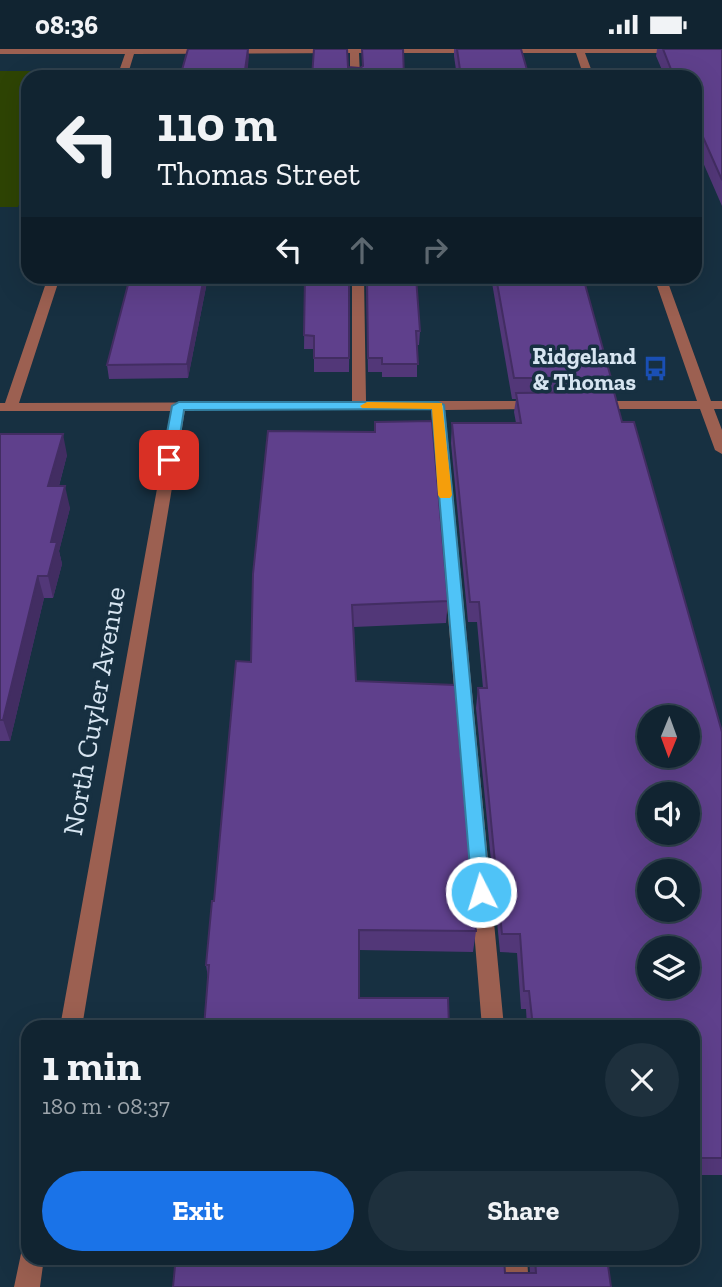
<!DOCTYPE html>
<meta charset="utf-8">
<style>
body{margin:0;font-family:"Zilla Slab",serif;background:#1e303d;color:#f1f3f6;height:100vh;display:flex;flex-direction:column;font-size:26px;white-space:nowrap}
*{box-sizing:border-box;margin:0}
p{font-size:23px;color:#9ca4ab}
.icon{flex:none;width:38px;height:38px;fill:none;stroke:currentColor;stroke-width:2;stroke-linecap:round;stroke-linejoin:round}
.map{position:relative;flex:1;overflow:hidden}
.panel{position:absolute;left:21px;top:971px;width:679px;height:245px;display:flex;flex-direction:column;background:#112431;border-radius:21px;box-shadow:0 7px 28px #0002,0 0 0 2px #30414d}
.panel>*{flex:none}
.banner{position:absolute;left:21px;top:21px;width:681px;height:214px;border-radius:21px;box-shadow:0 7px 28px #0002,0 0 0 2px #30414d;background:#112431;color:#f1f3f6;overflow:hidden}
.needle{width:46px;rotate:181deg}
.buttons{position:absolute;left:637px;top:656px;display:grid;gap:14px}
.buttons a{display:grid;place-items:center;width:63px;height:63px;border-radius:50%;background:#112431;box-shadow:0 7px 28px #0002,0 0 0 2px #30414d;font-size:35px}
.pin{position:absolute;display:grid;place-items:center;width:60px;height:60px;color:#fff;margin:-30px;border-radius:14px;box-shadow:0 4px 10px #0006}
.me{position:absolute;width:77px;margin:-38px;rotate:355deg;stroke-linejoin:round;filter:drop-shadow(0 0 5px #0008)}
.turn{display:flex;align-items:center;gap:24px;height:147px;padding:0 21px;font-size:32px}
.turn .icon{width:91px;height:91px;stroke-width:2.5}
.turn b{display:block;font-size:49px;line-height:60px}
.lanes{display:flex;align-items:center;height:66px;padding:0 21px;background:#0003;justify-content:center;gap:35px;direction:ltr}
.lanes .off{opacity:.35}
.round{display:grid;place-items:center;flex:none;width:74px;height:74px;border-radius:37px;background:#1e303d}
.head{display:flex;align-items:center;justify-content:space-between;height:119px;padding:0 21px}
h1{font-size:42px;font-weight:700;line-height:52px}
.action{display:flex;gap:14px;margin-top:auto;padding:14px 21px}
.action a{flex:1;height:80px;border-radius:42px;background:#1a73e8;color:#fff;font-size:28px;font-weight:700;line-height:80px;text-align:center}
.action a+a{background:#1e303d;color:#f1f3f6}
.status{display:flex;justify-content:space-between;align-items:center;height:49px;padding:0 35px;background:#112431;direction:ltr}
.status svg{height:19px;fill:currentColor}
.map>svg:first-child{display:block}
.green{fill:#2e4404}
.lines{fill:none;stroke-linecap:round;stroke-linejoin:round}
.minor{fill:#9c6051;fill-rule:evenodd}
.wall{fill:#523778}
.shaded-wall{fill:#422d62}
.building{fill:#5f408c;stroke:#422d62;stroke-width:2;fill-rule:evenodd}
.route{fill:#4fc3f7;stroke:#337fa1;stroke-width:2}
.slow{fill:#f59e0b}
.labels{text-anchor:middle;dominant-baseline:central;stroke-width:7;stroke-linejoin:round;paint-order:stroke}
.far-poi-label{font-size:23px;font-weight:bold;fill:#d7e5f1;stroke:#173041;text-anchor:end}
.street-label{font-size:28px;fill:#d7e5f1;stroke:#173041}
</style>
<div class="status"><b>08:36</b><svg viewBox="0 0 49 12"><path d="M0 12V9h3v3zM5 12V6h3v6zM10 12V3h3v9zM15 12V0h3v12zM26 1h20v11H26zM47 4h2v5h-2z"/></svg></div>
<div class="map">
<svg width="722" height="1238" viewBox="0 0 722 1238">
<rect width="100%" height="100%" fill="#173041"/>
<!-- green -->
<polygon class="green" points="0,22 72,22 70,28 28,28 28,133 18,158 0,158"/>
<g class="lines">
<!-- minor -->
<g class="minor">
<polygon points="0,0 722,0 722,4 585,4 594,28 584,28 576,4 359,4 360,28 350,28 350,4 134,5 127,28 117,28 125,5 0,5"/>
<polygon points="48,228 60,228 19,354 352,353 352,228 364,228 366,352 539,352 546,356 539,360 445,361 504,978 482,978 431,361 185,361 82,978 60,978 171,362 0,362 0,354 5,354"/>
<polygon points="654,228 666,228 711,352 722,352 722,360 714,360 722,381 722,405 715,401 700,360 595,360 588,356 595,352 697,352"/>
<polygon points="28,1197 28,1209 44,1209 40,1238 14,1238 22,1200"/>
<polygon points="501,1209 527,1209 529,1238 503,1238"/>
</g>
</g>
<!-- wall -->
<g class="wall">
<polygon points="454,0 521,0 529,28 457,28 454,7"/>
<polygon points="657,0 722,0 722,157 695,95 695,28 665,28 656,7"/>
<polygon points="130,228 208,228 188,329 109,330 107,316"/>
<polygon points="305,228 350,228 349,323 314,323 314,300 304,300"/>
<polygon points="366,228 416,228 420,282 419,296 417,296 417,328 382,328 382,323 368,323"/>
<polygon points="491,228 583,228 611,329 609,343 622,373 722,683 722,1126 693,1126 693,978 527,978 526,960 521,960 517,904 500,903 476,659 478,639 483,639 477,573 468,573 451,394 452,374 516,374 514,363 516,350 512,350"/>
<polygon points="0,385 67,406 59,437 70,459 59,502 62,515 53,549 44,549 10,692 0,692"/>
<polygon points="253,525 448,552 446,574 354,578 356,632 476,882 473,903 359,901 359,949 208,929 206,916 214,852 251,613"/>
<polygon points="309,1209 308,1217 414,1216 414,1209 504,1209 505,1224 530,1224 529,1209 607,1209 611,1238 179,1217"/>
</g>
<!-- shaded-wall -->
<g class="shaded-wall">
<polygon points="248,0 249,7 247,28 244,28"/>
<polygon points="204,228 208,228 188,329 187,315"/>
<polygon points="63,385 67,406 53,459 48,437"/>
<polygon points="65,437 70,459 59,502 62,515 53,549 48,527 51,493"/>
<polygon points="38,527 44,549 10,692 3,671"/>
</g>
<!-- building -->
<g class="building">
<polygon points="188,0 248,0 244,28 180,28"/>
<polygon points="314,0 347,0 348,18 360,19 363,17 362,0 403,0 404,28 312,28"/>
<polygon points="457,0 521,0 529,28 461,28"/>
<polygon points="663,0 722,0 722,131 695,70 695,28 674,28"/>
<polygon points="130,228 204,228 187,315 107,316"/>
<polygon points="305,228 349,228 349,309 314,309 314,287 304,286"/>
<polygon points="367,228 416,228 420,282 416,282 418,315 382,315 382,309 368,309"/>
<polygon points="496,228 583,228 611,329 514,329"/>
<path d="M 614,343 L 622,373 L 634,373 L 722,683 L 722,1109 L 693,1109 L 693,978 L 533,978 L 529,942 L 524,942 L 520,885 L 502,885 L 478,639 L 487,639 L 479,553 L 470,553 L 452,374 L 521,374 L 516,344 ZM 649,668 L 688,668 L 688,707 L 649,707 ZM 649,746 L 688,746 L 688,784 L 649,784 ZM 649,822 L 688,822 L 688,861 L 649,861 ZM 649,900 L 688,900 L 688,938 L 649,938 Z"/>
<polygon points="432,372 448,552 352,556 356,632 455,636 476,882 359,881 359,949 448,949 449,978 204,978 209,916 206,916 212,852 214,852 236,612 251,613 253,525 268,382 375,383 375,373"/>
<polygon points="0,385 63,385 48,437 65,437 51,493 57,493 48,527 38,527 3,671 0,671"/>
<polygon points="180,1209 307,1209 306,1217 416,1216 416,1209 504,1209 505,1224 536,1224 535,1209 607,1209 611,1238 173,1238 175,1217 179,1217"/>
</g>
<!-- route -->
<polygon class="route" points="179,353 438,353 444,356 490,843 488,849 481,851 474,849 472,843 432,360 184,361 176,411 169,415 162,411 172,357"/>
<!-- slow -->
<polygon class="slow" points="367,353 442,354 452,446 450,449 440,449 438,446 432,360 362,359 360,357"/>
<!-- icons -->
<defs>
<symbol id="bus-bare" viewBox="-9 -9 18 18"><path d="M-5-6H5V4H4V6H2V4H-2V6H-4V4H-5ZM-3.5-4V0h7V-4ZM-3.5 1.2v1.5H-2V1.2ZM2 1.2v1.5H3.5V1.2Z" fill="#1a4fb4" stroke="#173041" stroke-width="2.5" paint-order="stroke"/></symbol>
</defs>
<g fill-rule="evenodd">
<use href="#bus-bare" x="638" y="302" width="35" height="35"/>
</g>
<g class="labels">
<!-- far-poi labels -->
<g class="far-poi-label">
<text x="636" y="307">Ridgeland<tspan x="636" dy="26">&amp; Thomas</tspan></text>
</g>
<!-- street labels -->
<g class="street-label">
<text transform="translate(94 662) rotate(-80)">North Cuyler Avenue</text>
</g>
</g>
</svg>
<div class="buttons">
<a><svg class="needle" viewBox="-14 -14 28 28"><path d="M0-13l5 13h-10z" fill="#e53935"/><path d="M0 13l5-13h-10z" fill="#9ca4ab"/></svg></a>
<a><svg class="icon" aria-label="sound" viewBox="0 0 24 24"><path d="M4 9h4l5-4v14l-5-4H4zM17 9q2 3 0 6"/></svg></a>
<a><svg class="icon" aria-label="search" viewBox="0 0 24 24"><circle cx="10" cy="10" r="6"/><path d="M15 15l6 6"/></svg></a>
<a><svg class="icon" aria-label="layers" viewBox="0 0 24 24"><path d="M12 4l9 5-9 5-9-5zM3 14l9 5 9-5"/></svg></a>
</div>
<div class="pin" style="left:169px;top:411px;background:#d93025"><svg class="icon" aria-label="arrive" viewBox="0 0 24 24"><path d="M6 21V4h12l-3 4 3 4H6"/></svg></div>
<svg class="me" style="left:481px;top:843px" viewBox="-20 -20 40 40"><circle r="17" fill="#4fc3f7" stroke="#fff" stroke-width="3"/><path d="M0-11L8 9 0 5-8 9z" fill="#fff"/></svg>
<div class="banner">
<div class="turn"><svg class="icon" aria-label="left" viewBox="0 0 24 24"><path d="M17 20v-9H6M10 6l-5 5 5 5"/></svg><div><b>110 m</b>Thomas Street</div></div>
<div class="lanes"><svg class="icon" aria-label="left" viewBox="0 0 24 24"><path d="M17 20v-9H6M10 6l-5 5 5 5"/></svg><svg class="icon off" aria-label="ahead" viewBox="0 0 24 24"><path d="M12 20V5M6 11l6-6 6 6"/></svg><svg class="icon off" aria-label="right" viewBox="0 0 24 24"><path d="M7 20v-9h11M14 6l5 5-5 5"/></svg></div>
</div>
<section class="panel">
<div class="head"><div><h1>1 min</h1><p>180 m · 08:37</p></div><a class="round"><svg class="icon" aria-label="close" viewBox="0 0 24 24"><path d="M6 6l12 12M18 6L6 18"/></svg></a></div>
<div class="action"><a>Exit</a><a>Share</a></div>
</section>
</div>
